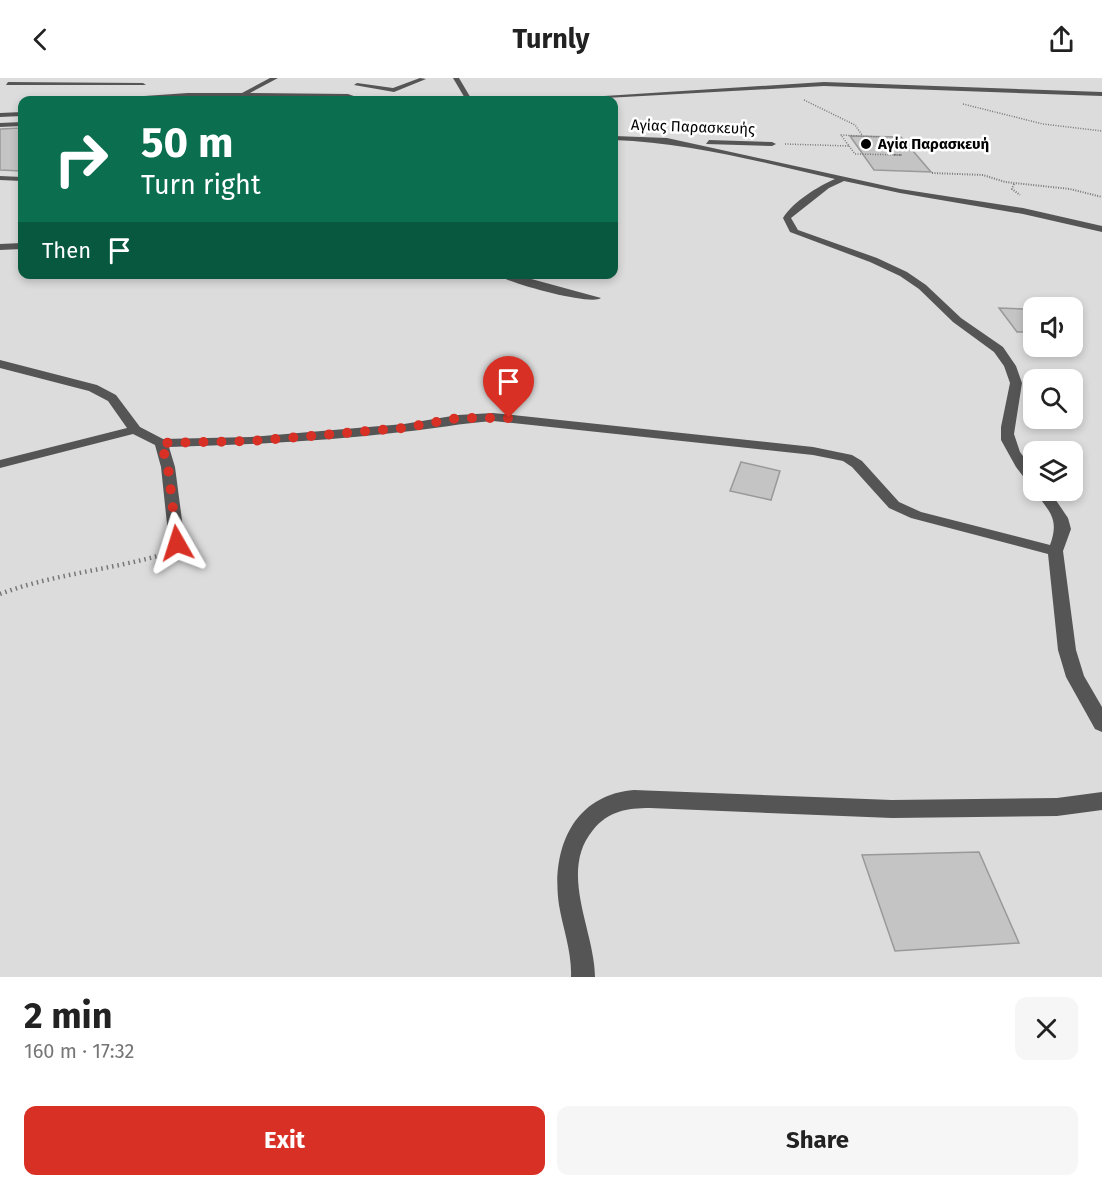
<!DOCTYPE html>
<meta charset="utf-8">
<style>
body{margin:0;font-family:"Fira Sans",sans-serif;background:#f6f6f6;color:#222;height:100vh;display:flex;flex-direction:column;font-size:22px;white-space:nowrap}
*{box-sizing:border-box;margin:0}
p{font-size:20px;color:#767676}
.icon{flex:none;width:33px;height:33px;fill:none;stroke:currentColor;stroke-width:2;stroke-linecap:round;stroke-linejoin:round}
.map{position:relative;height:899px;overflow:hidden}
.details{display:flex;flex-direction:column;background:#fff;flex:1}
.details>*{flex:none}
.top-card{position:absolute;left:18px;top:18px;width:600px;height:183px;border-radius:12px;box-shadow:0 3px 9px #0003;background:#0b6e4f;color:#fff;overflow:hidden}
.tools{position:absolute;left:1023px;top:219px;display:grid;gap:12px}
.tools a{display:grid;place-items:center;width:60px;height:60px;border-radius:12px;background:#fff;box-shadow:0 3px 9px #0003;font-size:30px}
.pin{position:absolute;display:grid;place-items:center;width:51px;height:51px;color:#fff;margin:-62px -26px;border-radius:50% 50% 50% 0;rotate:-45deg;box-shadow:0 0 6px #0007}
.pin .icon{rotate:45deg}
.me{position:absolute;width:66px;margin:-33px;rotate:354deg;stroke-linejoin:round;filter:drop-shadow(0 0 4px #0008)}
.turn{display:flex;align-items:center;gap:21px;height:126px;padding:0 24px;font-size:27px}
.turn .icon{width:78px;height:78px;stroke-width:2.5}
.turn b{display:block;font-size:42px;line-height:51px}
.then{display:flex;align-items:center;height:57px;padding:0 24px;background:#0003;gap:12px;font-size:22px}
.round{display:grid;place-items:center;flex:none;width:63px;height:63px;border-radius:12px;background:#f6f6f6}
.overview{display:flex;align-items:center;justify-content:space-between;height:102px;padding:0 24px}
h1{font-size:36px;font-weight:700;line-height:45px}
.button{display:flex;gap:12px;margin-top:auto;padding:12px 24px}
.button a{flex:1;height:69px;border-radius:12px;background:#d93025;color:#fff;font-size:24px;font-weight:700;line-height:69px;text-align:center}
.button a+a{background:#f6f6f6;color:#222}
header{display:flex;justify-content:space-between;align-items:center;height:78px;padding:0 24px;background:#fff;font-size:27px;font-weight:700}
.map>svg:first-child{display:block}
.green{fill:#dcdcdc;fill-rule:evenodd}
.building{fill:#c4c4c4;stroke:#999;stroke-width:1.5}
.lines{fill:none;stroke-linecap:round;stroke-linejoin:round}
.path-far2{stroke:#777;stroke-width:1.5;stroke-dasharray:1 1.5;stroke-linecap:butt}
.path-far1{stroke:#777;stroke-width:2;stroke-dasharray:1 1.5;stroke-linecap:butt}
.path{stroke:#777;stroke-width:4.5;stroke-dasharray:1.5 4;stroke-linecap:butt}
.minor{fill:#555;fill-rule:evenodd}
.route{stroke:#d93025;stroke-width:10;stroke-dasharray:0 18}
.poi-dot{fill:#000;stroke:#fff;stroke-width:2}
.labels{text-anchor:middle;dominant-baseline:central;stroke-width:5;stroke-linejoin:round;paint-order:stroke}
.far-street-label{font-size:15px;fill:#000;stroke:#fff}
.far-poi-label{font-size:15px;font-weight:bold;fill:#000;stroke:#fff;text-anchor:start}
</style>
<header><svg class="icon" aria-label="back" viewBox="0 0 24 24"><path d="M15 5l-7 7 7 7"/></svg>Turnly<svg class="icon" aria-label="share" viewBox="0 0 24 24"><path d="M12 15V3M7 8l5-5 5 5M5 13v7h14v-7"/></svg></header>
<div class="map">
<svg width="1102" height="899" viewBox="0 0 1102 899">
<rect width="100%" height="100%" fill="#fff"/>
<!-- green -->
<path class="green" d="M 0,0 L 1102,0 L 1102,899 L 0,899 ZM 22,22 L 614,22 L 614,196 L 22,196 ZM 1034,230 L 1072,230 L 1072,268 L 1034,268 ZM 1034,302 L 1072,302 L 1072,340 L 1034,340 ZM 1034,374 L 1072,374 L 1072,412 L 1034,412 Z"/>
<!-- building -->
<g class="building">
<polygon points="22,50 22,93 0,92 0,51"/>
<polygon points="850,58 901,59 931,94 874,92"/>
<polygon points="999,230 1024,231 1034,242 1034,254 1017,254"/>
<polygon points="741,384 780,393 771,422 730,413"/>
<polygon points="979,774 1019,865 895,873 862,777"/>
</g>
<g class="lines">
<!-- path-far2 -->
<g class="path-far2">
<polyline points="804,22 855,47 862,57"/>
<polyline points="963,26 1043,46 1102,53"/>
<polyline points="785,66 849,68 841,57 880,59"/>
<polyline points="849,68 855,76 902,77"/>
</g>
<!-- path-far1 -->
<g class="path-far1">
<polyline points="894,77 902,77"/>
<polyline points="932,95 983,97 1005,104 1070,111 1102,119"/>
<polyline points="1014,106 1012,111 1020,117"/>
</g>
<!-- path -->
<path class="path" d="M 0,516 C 53,496 110,492 165,476"/>
<!-- minor -->
<g class="minor">
<polygon points="270,0 278,0 250,15 348,16 365,22 188,19 86,22 188,15 242,15"/>
<polygon points="420,0 426,1 394,14 354,7 357,5 393,10"/>
<polygon points="453,0 459,0 472,22 466,22"/>
<polygon points="8,4 143,5 146,7 6,7"/>
<polygon points="824,4 1102,14 1102,18 824,8 570,22 542,22"/>
<polygon points="22,34 22,38 0,39 0,35"/>
<polygon points="22,44 22,48 0,49 0,45"/>
<path d="M 614,58 L 667,60 L 900,111 L 1023,130 L 1102,148 L 1102,154 L 1023,136 L 900,115 L 844,103 L 829,110 L 791,140 L 798,152 L 877,180 L 907,194 L 926,207 L 961,240 L 1003,269 L 1016,288 L 1022,305 L 1014,356 L 1020,374 L 1034,393 L 1034,407 L 1029,406 L 1016,389 L 1001,362 L 1001,349 L 1010,305 L 1004,288 L 994,274 L 953,244 L 919,211 L 900,198 L 870,184 L 790,154 L 783,140 C 794,123 817,109 835,101 C 762,84 689,65 614,62 Z"/>
<polygon points="709,62 772,64 776,66 772,68 706,66"/>
<polygon points="0,98 22,99 22,103 0,102"/>
<polygon points="22,165 22,171 0,172 0,166"/>
<path d="M 495,196 L 513,196 L 601,220 C 591,228 508,205 495,196 Z"/>
<path d="M 0,282 L 97,307 L 116,317 L 140,349 L 163,361 L 251,359 L 404,346 L 458,337 L 493,335 L 813,369 L 852,377 L 862,383 L 899,424 L 921,434 L 1050,467 C 1060,440 1049,434 1034,412 L 1049,412 L 1068,440 L 1071,451 L 1063,473 L 1076,572 L 1084,598 L 1102,629 L 1102,654 L 1095,651 L 1066,599 L 1058,572 L 1048,476 L 911,440 L 889,430 L 852,389 L 843,383 L 813,377 L 493,343 C 462,345 433,351 402,354 C 325,363 247,367 169,369 L 175,389 L 185,465 L 177,470 L 169,465 L 161,389 L 155,367 L 133,356 L 0,390 L 0,382 L 127,350 L 108,323 L 89,313 L 0,290 Z"/>
<path d="M 634,712 L 892,722 L 1057,720 L 1102,714 L 1102,732 L 1057,738 L 892,740 L 650,730 C 627,730 608,733 593,752 C 558,794 595,853 595,899 L 571,899 C 572,874 563,851 559,827 C 551,773 572,717 634,712 Z"/>
</g>
</g>
<g class="lines">
<!-- route -->
<polyline class="route" points="177,465 168,389 161,365 252,363 404,350 458,340 509,340"/>
</g>
<!-- markers -->
<circle class="poi-dot" cx="866" cy="66" r="6"/>
<g class="labels">
<!-- far-street labels -->
<g class="far-street-label">
<text transform="translate(693 49) rotate(2)">Αγίας Παρασκευής</text>
</g>
<!-- far-poi labels -->
<g class="far-poi-label">
<text x="878" y="66">Αγία Παρασκευή</text>
</g>
</g>
</svg>
<div class="tools">
<a><svg class="icon" aria-label="sound" viewBox="0 0 24 24"><path d="M4 9h4l5-4v14l-5-4H4zM17 9q2 3 0 6"/></svg></a>
<a><svg class="icon" aria-label="search" viewBox="0 0 24 24"><circle cx="10" cy="10" r="6"/><path d="M15 15l6 6"/></svg></a>
<a><svg class="icon" aria-label="layers" viewBox="0 0 24 24"><path d="M12 4l9 5-9 5-9-5zM3 14l9 5 9-5"/></svg></a>
</div>
<div class="pin" style="left:509px;top:340px;background:#d93025"><svg class="icon" aria-label="arrive" viewBox="0 0 24 24"><path d="M6 21V4h12l-3 4 3 4H6"/></svg></div>
<svg class="me" style="left:177px;top:465px" viewBox="-20 -20 40 40"><path d="M0-17L14 15 0 8-14 15z" fill="#d93025" stroke="#fff" stroke-width="4"/></svg>
<div class="top-card">
<div class="turn"><svg class="icon" aria-label="right" viewBox="0 0 24 24"><path d="M7 20v-9h11M14 6l5 5-5 5"/></svg><div><b>50 m</b>Turn right</div></div>
<div class="then">Then<svg class="icon" aria-label="arrive" viewBox="0 0 24 24"><path d="M6 21V4h12l-3 4 3 4H6"/></svg></div>
</div>
</div>
<section class="details">
<div class="overview"><div><h1>2 min</h1><p>160 m · 17:32</p></div><a class="round"><svg class="icon" aria-label="close" viewBox="0 0 24 24"><path d="M6 6l12 12M18 6L6 18"/></svg></a></div>
<div class="button"><a>Exit</a><a>Share</a></div>
</section>
